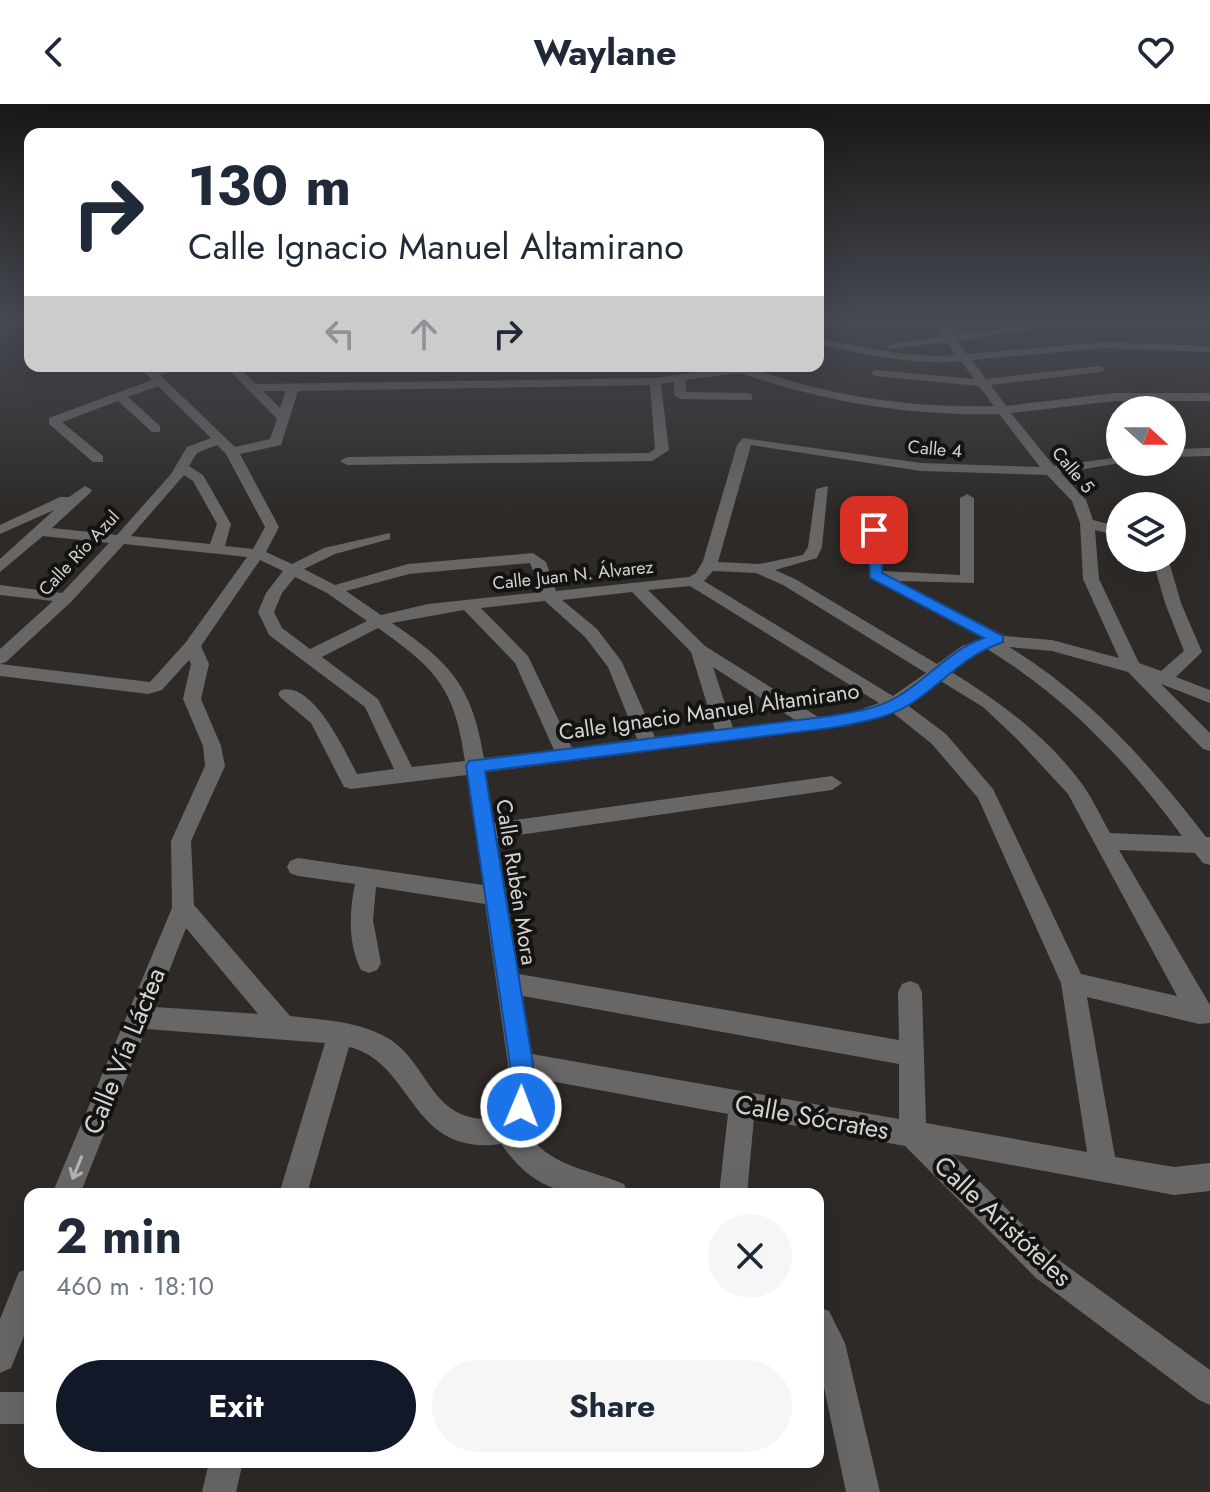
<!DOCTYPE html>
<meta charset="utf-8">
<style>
body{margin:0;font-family:Jost,sans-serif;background:#f6f6f7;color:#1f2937;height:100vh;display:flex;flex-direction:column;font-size:30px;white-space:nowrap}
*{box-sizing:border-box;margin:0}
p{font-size:26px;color:#747a83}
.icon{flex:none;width:44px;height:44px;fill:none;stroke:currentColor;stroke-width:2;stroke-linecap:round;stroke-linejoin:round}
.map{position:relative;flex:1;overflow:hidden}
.details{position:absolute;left:24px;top:1084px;width:800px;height:280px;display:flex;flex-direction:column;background:#fff;border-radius:16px;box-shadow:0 8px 32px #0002}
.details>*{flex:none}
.hud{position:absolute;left:24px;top:24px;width:800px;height:244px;border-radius:16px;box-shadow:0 8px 32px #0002;background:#fff;color:#1f2937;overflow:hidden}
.needle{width:52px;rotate:111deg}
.controls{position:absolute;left:1106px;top:292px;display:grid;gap:16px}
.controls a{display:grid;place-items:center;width:80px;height:80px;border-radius:50%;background:#fff;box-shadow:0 8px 32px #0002;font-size:40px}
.pin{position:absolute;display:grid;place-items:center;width:68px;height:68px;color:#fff;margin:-34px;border-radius:16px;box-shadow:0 4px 12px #0006}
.me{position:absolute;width:88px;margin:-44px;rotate:1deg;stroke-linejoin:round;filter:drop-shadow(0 0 6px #0008)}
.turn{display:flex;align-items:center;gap:28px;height:168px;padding:0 32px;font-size:36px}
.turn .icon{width:104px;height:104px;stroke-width:2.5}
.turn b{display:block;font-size:56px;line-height:68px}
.lanes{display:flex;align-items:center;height:76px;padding:0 32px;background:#0003;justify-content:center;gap:40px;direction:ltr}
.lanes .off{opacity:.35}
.round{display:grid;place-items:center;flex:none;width:84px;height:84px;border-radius:42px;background:#f6f6f7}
.overview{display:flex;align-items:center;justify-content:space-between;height:136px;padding:0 32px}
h1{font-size:48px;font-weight:700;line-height:60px}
.action{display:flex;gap:16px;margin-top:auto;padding:16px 32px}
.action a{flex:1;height:92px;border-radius:48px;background:#111827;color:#fff;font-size:32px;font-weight:700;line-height:92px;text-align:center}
.action a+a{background:#f6f6f7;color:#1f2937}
header{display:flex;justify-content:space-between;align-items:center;height:104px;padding:0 32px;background:#fff;font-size:36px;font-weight:700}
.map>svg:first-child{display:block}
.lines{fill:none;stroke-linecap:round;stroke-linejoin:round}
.minor{fill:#696666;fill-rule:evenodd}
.oneway{stroke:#b4b2b0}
.route{fill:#1a73e8;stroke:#114b97;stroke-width:2}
.labels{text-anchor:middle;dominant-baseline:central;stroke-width:8;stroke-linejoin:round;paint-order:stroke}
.far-street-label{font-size:18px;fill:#d4d3d0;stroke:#141311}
.street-label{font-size:22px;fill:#d4d3d0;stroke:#141311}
.near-street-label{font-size:26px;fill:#d4d3d0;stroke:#141311}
</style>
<header><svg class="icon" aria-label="back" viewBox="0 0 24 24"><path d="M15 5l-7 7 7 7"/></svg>Waylane<svg class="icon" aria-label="heart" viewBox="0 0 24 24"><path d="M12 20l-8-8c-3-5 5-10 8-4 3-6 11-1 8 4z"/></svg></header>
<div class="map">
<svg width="1210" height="1388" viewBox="0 0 1210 1388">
<rect width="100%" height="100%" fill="#2d2a27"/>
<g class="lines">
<!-- minor -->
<g class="minor">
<polygon points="845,215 874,215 818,225 818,219"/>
<path d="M 906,215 L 924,215 L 958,224 L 958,228 L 950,228 L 953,231 L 1063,215 L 1091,215 L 957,237 L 967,250 L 1104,238 L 1210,242 L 1210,248 L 1104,244 L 972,256 L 986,275 L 1100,262 L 1106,265 L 1100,268 L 991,281 L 1006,302 L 1114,289 L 1210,289 L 1210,297 L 1114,297 L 1011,309 L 1054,362 L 1120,353 L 1120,358 L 1126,358 L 1061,369 L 1086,396 L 1093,416 L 1120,423 L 1120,432 L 1095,426 L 1099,475 L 1139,559 L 1161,567 L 1184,547 L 1165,499 L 1152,454 L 1168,454 L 1181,499 L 1202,548 L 1176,573 L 1210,586 L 1210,599 L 1161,580 L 1210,629 L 1210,647 L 1203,645 L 1128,568 L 1052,547 L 1009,543 C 1088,591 1150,660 1206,733 L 1210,733 L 1210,761 L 1203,759 L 1195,749 L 1119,746 L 1210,901 L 1210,919 L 1199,920 L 1087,893 L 1115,1053 L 1174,1063 L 1210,1059 L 1210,1087 L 1174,1091 L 952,1050 L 1056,1154 L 1210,1266 L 1210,1301 L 1199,1296 L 1036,1174 L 905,1042 L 754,1014 L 747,1090 L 719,1090 L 728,1010 L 534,974 L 534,1003 L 523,1025 C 552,1064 583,1063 624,1080 L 628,1090 C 569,1090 539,1093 501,1040 C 409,1053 414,958 349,943 L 307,1090 L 279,1090 L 325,939 L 146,925 L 80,1090 L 52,1090 L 172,804 L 171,737 L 205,662 L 203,642 L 183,595 L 191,560 L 189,556 L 162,586 L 148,590 L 0,572 L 0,560 L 150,578 L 186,538 L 247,453 L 124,440 L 72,497 L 6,558 L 0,560 L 0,545 L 53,497 L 0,491 L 0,481 L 62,489 L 109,439 L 43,432 L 0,468 L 0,455 L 54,406 L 0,430 L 0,421 L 60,393 L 69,393 L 85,382 L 92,386 L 90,389 L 52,424 L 117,431 L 171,370 L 187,343 L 211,334 L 158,282 L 128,293 L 160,322 L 160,328 L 152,328 L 118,297 L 62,318 L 103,352 L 103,358 L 93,358 L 49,320 L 49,314 L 152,276 L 138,262 L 151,262 L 154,266 L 186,262 L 160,271 L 235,343 L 270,335 L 277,315 L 225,262 L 237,262 L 256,280 L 655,274 L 738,262 L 769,262 L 756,266 C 833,293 913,304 994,302 L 979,282 L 876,272 L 870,269 L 876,266 L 974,275 L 961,257 C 914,262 864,250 818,240 L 818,234 C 862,243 911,255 956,251 L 947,238 L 888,245 L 887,243 L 892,240 L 943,232 L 937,225 ZM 740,269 C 825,298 910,312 999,310 L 1040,363 L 921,359 L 743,334 L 737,341 L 703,457 L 696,469 L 689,473 L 556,487 L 546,458 L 533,449 L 408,460 L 335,481 L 304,465 L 335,450 L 390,435 L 390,429 L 324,444 L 292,460 L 266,448 L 279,423 L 240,350 L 281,341 L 298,287 L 650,281 L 655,345 L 649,349 L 347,353 L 340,357 L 347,361 L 652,357 L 669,346 L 661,280 L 674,278 L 674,291 L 680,295 L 752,296 L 752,290 L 748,289 L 686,288 L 686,276 ZM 263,287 L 286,287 L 280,304 ZM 217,341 L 226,350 L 265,423 L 253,445 L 225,442 L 231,420 L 203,371 L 189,362 L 197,349 ZM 751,341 L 921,367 L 1047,371 L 1072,397 L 1080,419 L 1083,475 L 1119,554 L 1052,536 L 1005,532 L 898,477 L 974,479 L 974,394 L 967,390 L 960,394 L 960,471 L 883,467 L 881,426 L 874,422 L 867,426 L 870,474 L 983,534 L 962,542 L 937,560 L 795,475 L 775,466 L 817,454 L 822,443 L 828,382 L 816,385 L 808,443 L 803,451 L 759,460 L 718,458 ZM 184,371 L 193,377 L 217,420 L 210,440 L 131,432 ZM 260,456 L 283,467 L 266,489 L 258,508 L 269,531 L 365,603 L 394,665 L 357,670 C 345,647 313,577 281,586 L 278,590 L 281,594 L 311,619 L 344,683 L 351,685 L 467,671 L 483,781 L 298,754 L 290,757 L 287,763 L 290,769 L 298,772 L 355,780 C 349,808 348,840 361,866 L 369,869 L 377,866 L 381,859 L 373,816 L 376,783 L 485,800 L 508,960 L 508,1000 L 499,1014 C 429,1023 431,958 386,933 C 357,917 323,916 290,912 L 194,801 L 191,737 L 225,662 L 221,642 L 201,595 L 209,560 L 201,542 ZM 530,459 L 541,488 L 428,500 L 381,511 L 346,487 L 409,470 ZM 713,467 L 756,469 L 783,481 L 926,569 L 893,592 L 704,477 ZM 295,473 L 327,489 L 367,517 L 310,545 L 282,524 L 274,508 L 282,489 ZM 690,482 L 879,599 L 848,610 L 818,613 L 705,542 L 648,486 ZM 632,488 L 691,548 L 715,626 L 655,633 L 622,558 L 597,525 L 562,496 ZM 545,497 L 585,533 L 608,563 L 637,635 L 572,644 L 528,552 L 481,504 ZM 464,506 L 515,559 L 554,646 L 484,654 C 472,582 451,559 392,519 ZM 378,524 C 436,565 455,584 465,657 L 412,663 L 378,595 L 322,553 ZM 987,545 C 1066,593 1128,658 1182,732 L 1110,729 C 1101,713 1093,695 1082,680 C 1048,633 999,597 950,567 L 974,550 ZM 713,563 L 795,616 L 733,624 ZM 939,576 L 983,603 L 1018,636 L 1068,690 L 1177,892 L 1081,870 L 993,685 L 946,630 L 906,600 ZM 892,608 L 932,640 L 978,694 L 1061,879 L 1087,1048 L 926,1019 L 922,888 L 918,880 L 910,877 L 902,880 L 898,888 L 899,936 L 519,870 L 497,734 L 832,686 L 842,679 L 832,672 L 494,719 L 486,668 L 848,622 ZM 186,824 L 258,910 L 155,903 ZM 523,892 L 899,960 L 899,1015 L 532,950 Z"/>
<polygon points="1210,344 1210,352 1172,353 1172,345"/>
<polygon points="30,1164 30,1217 11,1264 0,1269 0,1215 19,1168"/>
<polygon points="818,1203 829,1207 845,1239 880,1388 846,1388 818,1255"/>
<rect x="0" y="1288" width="30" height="32"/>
<polygon points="209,1358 243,1358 236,1388 202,1388"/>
</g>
</g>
<!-- one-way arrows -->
<defs><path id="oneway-shaft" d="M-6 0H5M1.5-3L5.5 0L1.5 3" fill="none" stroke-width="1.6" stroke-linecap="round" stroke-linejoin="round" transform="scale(2)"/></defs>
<use class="oneway" href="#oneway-shaft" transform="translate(77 1064) rotate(112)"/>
<!-- sky -->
<linearGradient id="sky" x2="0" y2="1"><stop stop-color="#191715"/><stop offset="0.53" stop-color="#464a52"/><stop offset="1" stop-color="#464a52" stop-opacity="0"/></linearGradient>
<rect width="1210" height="409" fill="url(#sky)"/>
<!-- route -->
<path class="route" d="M 874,422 L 881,426 L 882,469 L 1003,532 L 1003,538 C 961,553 945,578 909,601 C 886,615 857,619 831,624 L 485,667 L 533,960 L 533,1003 L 529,1012 L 521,1015 L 512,1012 L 509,1003 L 510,960 L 466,662 L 469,657 L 831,612 C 853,608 877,605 897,593 C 928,575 949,546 984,534 L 870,474 L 868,426 Z"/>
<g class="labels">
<!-- far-street labels -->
<g class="far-street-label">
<text transform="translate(935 345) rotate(5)">Calle 4</text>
<text transform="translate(1073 366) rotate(50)">Calle 5</text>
<text transform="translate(79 449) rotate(-47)">Calle Río Azul</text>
<text transform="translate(573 471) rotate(-6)">Calle Juan N. Álvarez</text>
</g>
<!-- street labels -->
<g class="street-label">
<text transform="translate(709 607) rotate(-8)">Calle Ignacio Manuel Altamirano</text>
<text transform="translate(517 778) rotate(81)">Calle Rubén Mora</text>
</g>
<!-- near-street labels -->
<g class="near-street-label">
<text transform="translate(124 947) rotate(-68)">Calle Vía Láctea</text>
<text transform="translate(812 1013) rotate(10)">Calle Sócrates</text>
<text transform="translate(1003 1117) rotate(43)">Calle Aristóteles</text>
</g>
</g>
</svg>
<div class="controls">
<a><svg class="needle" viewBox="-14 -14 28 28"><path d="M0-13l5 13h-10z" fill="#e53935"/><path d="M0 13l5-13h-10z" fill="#747a83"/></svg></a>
<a><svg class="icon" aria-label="layers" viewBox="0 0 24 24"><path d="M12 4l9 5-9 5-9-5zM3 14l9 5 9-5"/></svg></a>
</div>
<div class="pin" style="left:874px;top:426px;background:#d93025"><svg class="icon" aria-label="arrive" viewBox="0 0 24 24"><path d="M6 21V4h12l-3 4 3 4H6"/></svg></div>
<svg class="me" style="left:521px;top:1003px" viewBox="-20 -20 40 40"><circle r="17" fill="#1a73e8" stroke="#fff" stroke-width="3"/><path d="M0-11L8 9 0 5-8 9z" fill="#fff"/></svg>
<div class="hud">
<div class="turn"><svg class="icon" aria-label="right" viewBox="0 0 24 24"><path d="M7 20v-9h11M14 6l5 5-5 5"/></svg><div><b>130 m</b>Calle Ignacio Manuel Altamirano</div></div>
<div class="lanes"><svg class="icon off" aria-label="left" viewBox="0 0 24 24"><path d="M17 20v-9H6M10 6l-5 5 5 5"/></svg><svg class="icon off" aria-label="ahead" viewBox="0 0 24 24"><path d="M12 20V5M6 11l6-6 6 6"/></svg><svg class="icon" aria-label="right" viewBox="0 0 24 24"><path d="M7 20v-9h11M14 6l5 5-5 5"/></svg></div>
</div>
<section class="details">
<div class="overview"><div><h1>2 min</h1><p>460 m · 18:10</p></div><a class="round"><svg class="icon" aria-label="close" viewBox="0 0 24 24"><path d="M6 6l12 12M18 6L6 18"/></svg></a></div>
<div class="action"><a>Exit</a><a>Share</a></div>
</section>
</div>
